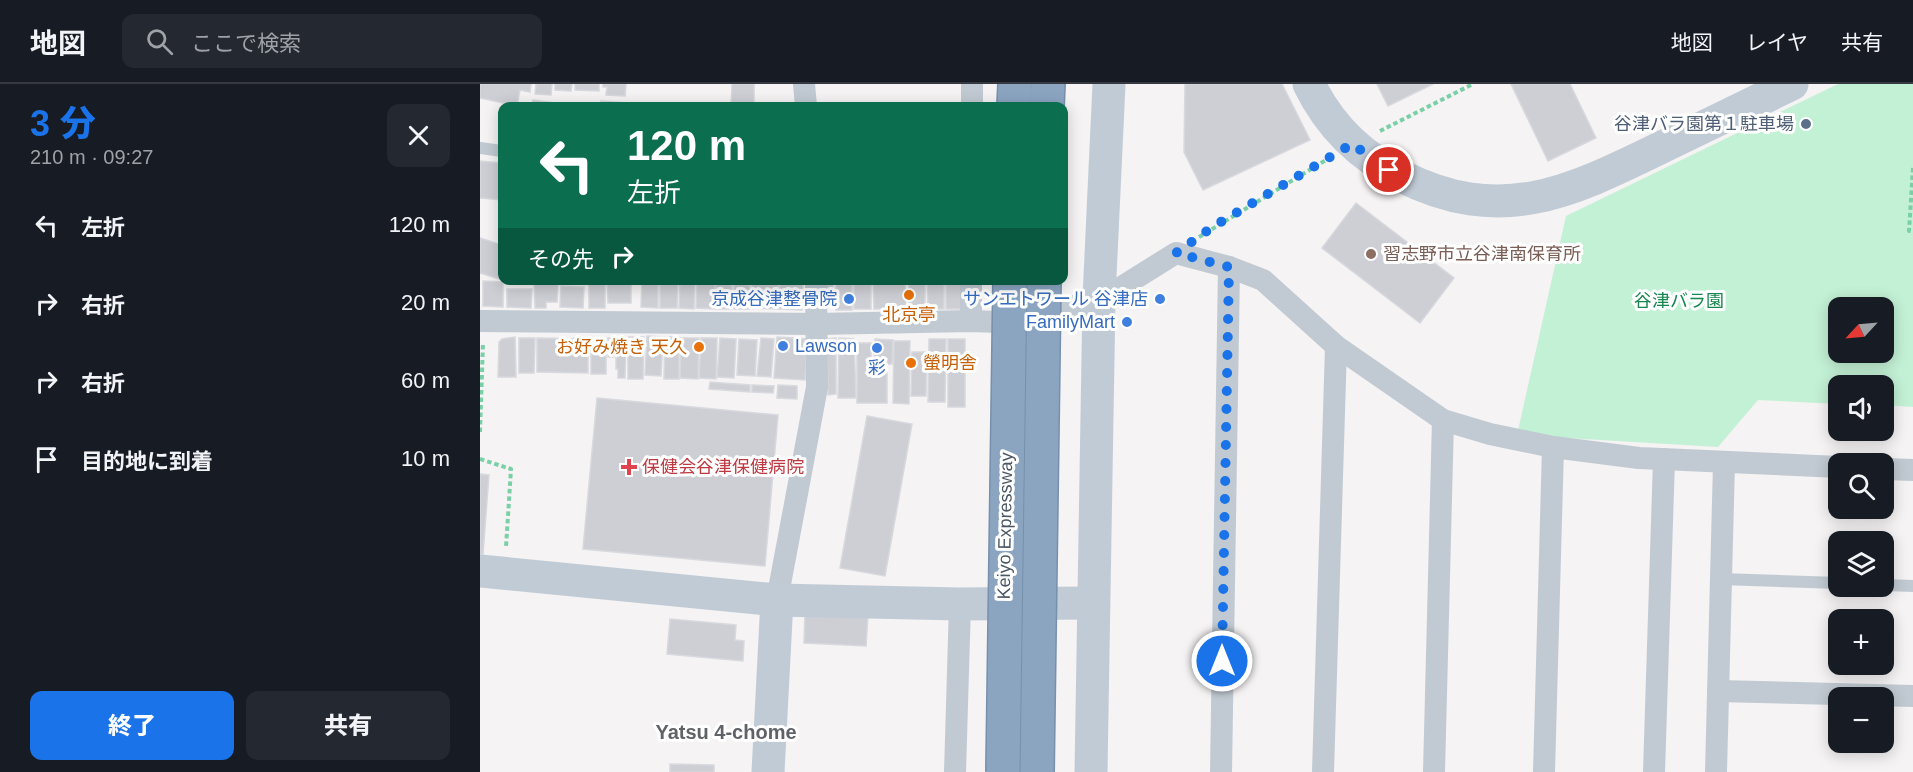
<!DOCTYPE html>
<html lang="ja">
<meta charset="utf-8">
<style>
body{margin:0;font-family:Arial,"Noto Sans JP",sans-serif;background:#242831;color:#f1f3f6;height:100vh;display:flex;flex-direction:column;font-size:22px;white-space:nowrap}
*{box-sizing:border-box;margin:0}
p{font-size:20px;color:#9ea1a6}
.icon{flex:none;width:33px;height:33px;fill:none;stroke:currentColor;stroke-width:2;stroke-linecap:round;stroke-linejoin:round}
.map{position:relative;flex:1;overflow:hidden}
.details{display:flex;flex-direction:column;background:#171b24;width:480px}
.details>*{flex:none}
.top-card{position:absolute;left:18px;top:18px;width:570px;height:183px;border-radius:12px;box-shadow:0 3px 15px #0003;background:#0b6e4f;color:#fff;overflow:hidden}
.needle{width:39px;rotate:244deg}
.controls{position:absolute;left:1348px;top:213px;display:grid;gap:12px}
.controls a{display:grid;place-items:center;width:66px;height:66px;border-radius:12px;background:#171b24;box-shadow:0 3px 15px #0003;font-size:30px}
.pin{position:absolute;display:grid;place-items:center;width:51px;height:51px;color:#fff;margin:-26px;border:3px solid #fff;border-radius:50%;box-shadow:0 2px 6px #0007}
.me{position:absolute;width:66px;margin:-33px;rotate:0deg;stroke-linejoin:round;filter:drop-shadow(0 0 4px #0008)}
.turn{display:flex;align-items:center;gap:21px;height:126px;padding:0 30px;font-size:27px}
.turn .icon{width:78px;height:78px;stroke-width:2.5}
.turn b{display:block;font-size:42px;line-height:51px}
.then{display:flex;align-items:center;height:57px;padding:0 30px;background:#0003;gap:12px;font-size:22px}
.round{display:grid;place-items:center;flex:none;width:63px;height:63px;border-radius:12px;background:#242831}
.overview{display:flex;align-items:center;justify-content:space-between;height:102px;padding:0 30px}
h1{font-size:36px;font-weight:800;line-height:45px;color:#1a73e8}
.primary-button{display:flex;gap:12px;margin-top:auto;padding:12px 30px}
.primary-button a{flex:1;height:69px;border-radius:12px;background:#1a73e8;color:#fff;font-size:24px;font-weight:800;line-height:69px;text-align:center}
.primary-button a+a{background:#242831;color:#f1f3f6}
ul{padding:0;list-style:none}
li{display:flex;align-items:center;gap:18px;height:78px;padding:0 30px}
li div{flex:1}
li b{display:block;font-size:22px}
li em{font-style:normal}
header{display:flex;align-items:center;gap:36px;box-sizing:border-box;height:84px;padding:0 30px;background:#171b24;border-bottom:2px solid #363941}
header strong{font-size:28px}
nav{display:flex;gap:33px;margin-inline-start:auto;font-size:21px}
.search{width:420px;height:54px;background:#242831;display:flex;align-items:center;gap:15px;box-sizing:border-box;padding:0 21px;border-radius:12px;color:#9ea1a6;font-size:22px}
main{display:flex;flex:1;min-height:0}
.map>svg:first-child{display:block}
.green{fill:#c3f1d5;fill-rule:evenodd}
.building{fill:#cdcfd5;stroke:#d7d9de;stroke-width:1.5}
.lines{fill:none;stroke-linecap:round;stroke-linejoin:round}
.highway-casing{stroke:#7690ad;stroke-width:36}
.path{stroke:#7ad0a6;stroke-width:4;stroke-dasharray:4.5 3;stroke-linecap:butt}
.lane{stroke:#c1cad2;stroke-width:12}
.street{stroke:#c1cad2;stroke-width:22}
.secondary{stroke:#c1cbd6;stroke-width:33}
.highway{stroke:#8ba5c1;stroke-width:33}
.highway-bridge-casing{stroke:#7690ad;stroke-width:36;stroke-linecap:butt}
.highway-bridge{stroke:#8ba5c1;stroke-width:33}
.route{stroke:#1a73e8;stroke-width:10;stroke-dasharray:0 18}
.service-dot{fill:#5c6f8a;stroke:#fff;stroke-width:2}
.education-dot{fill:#8d6e63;stroke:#fff;stroke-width:2}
.food-dot{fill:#e8710a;stroke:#fff;stroke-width:2}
.shop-dot{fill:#3f7fe0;stroke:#fff;stroke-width:2}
.health-dot{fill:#e0444e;stroke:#fff;stroke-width:2}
.labels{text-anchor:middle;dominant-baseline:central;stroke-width:6;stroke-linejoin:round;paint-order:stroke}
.service-label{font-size:18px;fill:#4e5e75;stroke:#fff;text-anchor:end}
.education-label{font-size:18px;fill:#785e54;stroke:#fff;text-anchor:start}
.shop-label{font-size:18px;fill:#366cbe;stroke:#fff;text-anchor:end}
.park-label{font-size:18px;fill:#17864f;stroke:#fff}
.food-label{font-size:18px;fill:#c56008;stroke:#fff}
.health-label{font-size:18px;fill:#be3a42;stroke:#fff;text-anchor:start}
.street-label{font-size:18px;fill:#4a5661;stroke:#fff}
.neighbourhood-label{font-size:20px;font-weight:bold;fill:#5f6368;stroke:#fff}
</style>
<header>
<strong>地図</strong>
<div class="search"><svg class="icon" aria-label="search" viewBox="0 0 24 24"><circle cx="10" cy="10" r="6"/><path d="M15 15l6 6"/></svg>ここで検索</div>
<nav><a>地図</a><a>レイヤ</a><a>共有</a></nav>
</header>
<main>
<section class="details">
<div class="overview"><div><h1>3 分</h1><p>210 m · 09:27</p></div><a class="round"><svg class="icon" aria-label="close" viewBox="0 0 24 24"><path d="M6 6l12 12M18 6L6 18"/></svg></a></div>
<ul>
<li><svg class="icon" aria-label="left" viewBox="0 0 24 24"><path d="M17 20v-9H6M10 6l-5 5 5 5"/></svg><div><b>左折</b></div><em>120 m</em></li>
<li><svg class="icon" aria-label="right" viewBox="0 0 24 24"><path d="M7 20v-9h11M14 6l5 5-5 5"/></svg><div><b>右折</b></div><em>20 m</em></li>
<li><svg class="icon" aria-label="right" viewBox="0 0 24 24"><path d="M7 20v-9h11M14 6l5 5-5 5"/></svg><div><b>右折</b></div><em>60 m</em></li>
<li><svg class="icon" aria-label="arrive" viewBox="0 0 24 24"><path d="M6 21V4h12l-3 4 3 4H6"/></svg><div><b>目的地に到着</b></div><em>10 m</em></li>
</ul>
<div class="primary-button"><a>終了</a><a>共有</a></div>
</section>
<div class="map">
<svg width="1433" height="688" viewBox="0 0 1433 688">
<rect width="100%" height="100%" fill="#f5f3f3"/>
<!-- green -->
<path class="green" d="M 1358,0 L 1433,0 L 1433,323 L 1404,321 L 1404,302 L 1359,302 L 1359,320 L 1278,316 L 1238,363 L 1037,351 L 1086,132 ZM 1359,224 L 1404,224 L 1404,268 L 1359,268 Z"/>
<!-- building -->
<g class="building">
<polygon points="0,0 51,0 50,8 40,6 37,22 0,14"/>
<polygon points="56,0 72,0 71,11 55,10"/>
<polygon points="75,0 92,0 91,7 75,6"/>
<polygon points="95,0 119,0 119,7 95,6"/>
<polygon points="123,0 146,0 145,12 126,11 127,3 123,3"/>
<polygon points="252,0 274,0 274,22 251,22"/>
<polygon points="705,0 802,0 830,56 723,106 704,68"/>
<polygon points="897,0 953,0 908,22"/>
<polygon points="1031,0 1090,0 1116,54 1068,77"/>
<polygon points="53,16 75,19 75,22 52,22"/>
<polygon points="121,17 147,19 147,22 121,22"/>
<polygon points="0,77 22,79 22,116 0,114"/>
<polygon points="876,119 974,194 940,239 842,164"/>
<polygon points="0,154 22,161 22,196 0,189"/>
<polygon points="54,196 98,196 97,200 78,199 77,218 66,218 66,224 55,224"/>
<rect x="109" y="196" width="16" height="28"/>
<polygon points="127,196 151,196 151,219 128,219"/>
<polygon points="162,196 178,196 178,224 161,223"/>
<polygon points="180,196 198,196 197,224 180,224"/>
<polygon points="200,196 215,196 214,225 199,224"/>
<polygon points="217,196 235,196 234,225 216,224"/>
<polygon points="236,196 252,196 251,225 236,225"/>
<polygon points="254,196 270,196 269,225 254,225"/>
<polygon points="272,196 298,196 298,225 271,224"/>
<polygon points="300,196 323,196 322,226 299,225"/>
<polygon points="345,196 353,196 353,215 344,215"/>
<rect x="356" y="196" width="16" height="30"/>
<rect x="374" y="196" width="17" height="29"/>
<polygon points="393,196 425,196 426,225 394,225"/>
<rect x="429" y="196" width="16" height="29"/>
<polygon points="447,196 464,196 464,225 448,225"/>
<rect x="466" y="196" width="15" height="29"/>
<polygon points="3,197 23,198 23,223 3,222"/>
<polygon points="81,202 104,203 103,224 80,223"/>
<polygon points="27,205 52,205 51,224 27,223"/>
<polygon points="167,252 183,253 181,292 165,291"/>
<polygon points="35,253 36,293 18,293 19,258 22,255"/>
<polygon points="148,253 164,253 163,295 148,295"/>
<polygon points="185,253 199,253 199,295 184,295"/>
<polygon points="297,253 327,255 325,296 294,294"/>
<polygon points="39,254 55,254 54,289 39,289"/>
<polygon points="57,254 108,255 108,289 57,288"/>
<rect x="128" y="254" width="6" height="19"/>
<polygon points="136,254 146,254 145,294 138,294 138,285 136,285"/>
<polygon points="201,254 219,254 218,295 200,294"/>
<polygon points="221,254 237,254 236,295 219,294"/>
<polygon points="240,254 256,255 254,294 237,293"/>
<polygon points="281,254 294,255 291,293 277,292"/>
<polygon points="356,254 356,310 348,311 347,255"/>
<polygon points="359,254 374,255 376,314 358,314"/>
<polygon points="259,255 277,256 275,292 257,291"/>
<polygon points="395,255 413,256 412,280 394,280"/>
<polygon points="449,255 466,255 465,318 448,318"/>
<rect x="468" y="255" width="17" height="68"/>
<rect x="111" y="257" width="15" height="33"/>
<polygon points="414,257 430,257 429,320 413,319"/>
<polygon points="377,259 391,259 391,285 407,285 407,319 377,319"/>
<polygon points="432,268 447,268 446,312 431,312"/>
<polygon points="230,298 270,301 270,308 229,305"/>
<polygon points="272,301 294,302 293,309 272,308"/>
<polygon points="298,301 317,302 317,315 297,314"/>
<polygon points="117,314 298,331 285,482 103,465"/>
<polygon points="387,332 432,340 405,492 360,484"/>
<polygon points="0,390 9,391 3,470 0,470"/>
<polygon points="325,527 388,531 386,562 324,559"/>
<polygon points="190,535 256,541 255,556 264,557 263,577 187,570"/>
<polygon points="190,680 234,681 234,688 190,688"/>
</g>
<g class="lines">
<defs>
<g id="highway">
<polyline points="534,22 535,0"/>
<polyline points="567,22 568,0"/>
</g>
</defs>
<!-- highway casing -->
<use href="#highway" class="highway-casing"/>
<!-- path -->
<g class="path">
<polyline points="900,47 993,0"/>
<polyline points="1433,84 1429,147 1433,147"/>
<polyline points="719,153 851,73"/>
<polyline points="0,348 3,259"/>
<polyline points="0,375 31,385 26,463"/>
</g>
<!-- lane -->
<g class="lane">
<polyline points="0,64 22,67"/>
<polyline points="1241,495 1359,499"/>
<polyline points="1404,501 1433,502"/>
</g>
<!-- street -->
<g class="street">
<polyline points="324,0 326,22"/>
<polyline points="492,22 492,0"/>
<polyline points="491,196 491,237"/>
<polyline points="0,237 336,240 491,237 545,239 632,209 696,169 749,183 783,196 856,262 963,336 1010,350 1073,363 1159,374 1359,383"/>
<polyline points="1404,385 1433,386"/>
<polyline points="297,516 337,303 336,196"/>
<polyline points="1238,607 1433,612"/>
<polyline points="475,688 480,520"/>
<polyline points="741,688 749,183"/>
<polyline points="843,688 856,262"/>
<polyline points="954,688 963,336"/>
<polyline points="1064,688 1073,363"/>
<polyline points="1174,688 1184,375"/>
<polyline points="1236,688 1244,379"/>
</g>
<!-- secondary -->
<g class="secondary">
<path d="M 829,0 C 849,41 880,72 921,92 C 1020,142 1088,109 1180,64 C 1224,43 1268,21 1312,0"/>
<polyline points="0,487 297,516 480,520 612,519"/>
<polyline points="288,688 297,516"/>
<polyline points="611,688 619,214 629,0"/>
</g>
<!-- highway -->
<use href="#highway" class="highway"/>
<defs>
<g id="highway-bridge">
<polyline points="523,688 530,196"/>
<polyline points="557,688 564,196"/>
</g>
</defs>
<!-- highway-bridge casing -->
<use href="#highway-bridge" class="highway-bridge-casing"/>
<!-- highway-bridge -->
<use href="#highway-bridge" class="highway-bridge"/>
</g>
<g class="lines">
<!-- route -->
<polyline class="route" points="742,577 749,183 696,169 734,142 872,60 909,86"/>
</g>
<!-- markers -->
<circle class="service-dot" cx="1326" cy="40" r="6"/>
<circle class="education-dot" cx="891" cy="170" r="6"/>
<g class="food-dot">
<circle cx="429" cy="211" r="6"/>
<circle cx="219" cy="263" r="6"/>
<circle cx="431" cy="279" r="6"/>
</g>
<g class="shop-dot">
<circle cx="369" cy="215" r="6"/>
<circle cx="680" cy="215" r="6"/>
<circle cx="647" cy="238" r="6"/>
<circle cx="303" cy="262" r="6"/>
<circle cx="397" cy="264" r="6"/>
</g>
<path class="health-dot" d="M146 374h6v6h6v6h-6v6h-6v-6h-6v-6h6z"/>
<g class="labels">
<!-- service labels -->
<g class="service-label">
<text x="1314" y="40">谷津バラ園第１駐車場</text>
</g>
<!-- education labels -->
<g class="education-label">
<text x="903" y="170">習志野市立谷津南保育所</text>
</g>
<!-- shop labels -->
<g class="shop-label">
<text x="357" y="215">京成谷津整骨院</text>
<text x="668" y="215">サンエトワール 谷津店</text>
<text x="635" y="238">FamilyMart</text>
<text x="315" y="262" text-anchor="start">Lawson</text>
<text x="397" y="284" text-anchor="middle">彩</text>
</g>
<!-- park labels -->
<g class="park-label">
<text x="1199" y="217">谷津バラ園</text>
</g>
<!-- food labels -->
<g class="food-label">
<text x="429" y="231">北京亭</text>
<text x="207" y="263" text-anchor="end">お好み焼き 天久</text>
<text x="443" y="279" text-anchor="start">螢明舎</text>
</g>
<!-- health labels -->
<g class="health-label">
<text x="162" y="383">保健会谷津保健病院</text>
</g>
<!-- street labels -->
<g class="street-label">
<text transform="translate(525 442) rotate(-89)">Keiyo Expressway</text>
</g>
<!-- neighbourhood labels -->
<g class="neighbourhood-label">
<text x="246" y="648">Yatsu 4-chome</text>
</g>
</g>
</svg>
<div class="controls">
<a><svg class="needle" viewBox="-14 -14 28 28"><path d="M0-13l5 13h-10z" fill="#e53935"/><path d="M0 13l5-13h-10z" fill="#9ea1a6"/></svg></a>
<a><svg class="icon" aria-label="sound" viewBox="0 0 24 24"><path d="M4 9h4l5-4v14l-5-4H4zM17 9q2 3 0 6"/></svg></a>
<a><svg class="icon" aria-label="search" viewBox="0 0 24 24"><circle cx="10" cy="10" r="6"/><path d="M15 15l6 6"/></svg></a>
<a><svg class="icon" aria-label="layers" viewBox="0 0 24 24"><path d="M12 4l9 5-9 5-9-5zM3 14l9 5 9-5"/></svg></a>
<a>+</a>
<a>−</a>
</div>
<div class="pin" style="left:909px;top:86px;background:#d93025"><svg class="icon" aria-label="arrive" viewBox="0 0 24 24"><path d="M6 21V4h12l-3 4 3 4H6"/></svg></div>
<svg class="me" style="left:742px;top:577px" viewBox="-20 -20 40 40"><circle r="17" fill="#1a73e8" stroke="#fff" stroke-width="3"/><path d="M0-11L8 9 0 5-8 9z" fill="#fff"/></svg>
<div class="top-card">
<div class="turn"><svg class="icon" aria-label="left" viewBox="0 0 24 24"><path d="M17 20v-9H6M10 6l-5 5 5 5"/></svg><div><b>120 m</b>左折</div></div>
<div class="then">その先<svg class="icon" aria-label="right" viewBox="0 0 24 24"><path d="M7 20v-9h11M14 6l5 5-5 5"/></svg></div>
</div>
</div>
</main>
